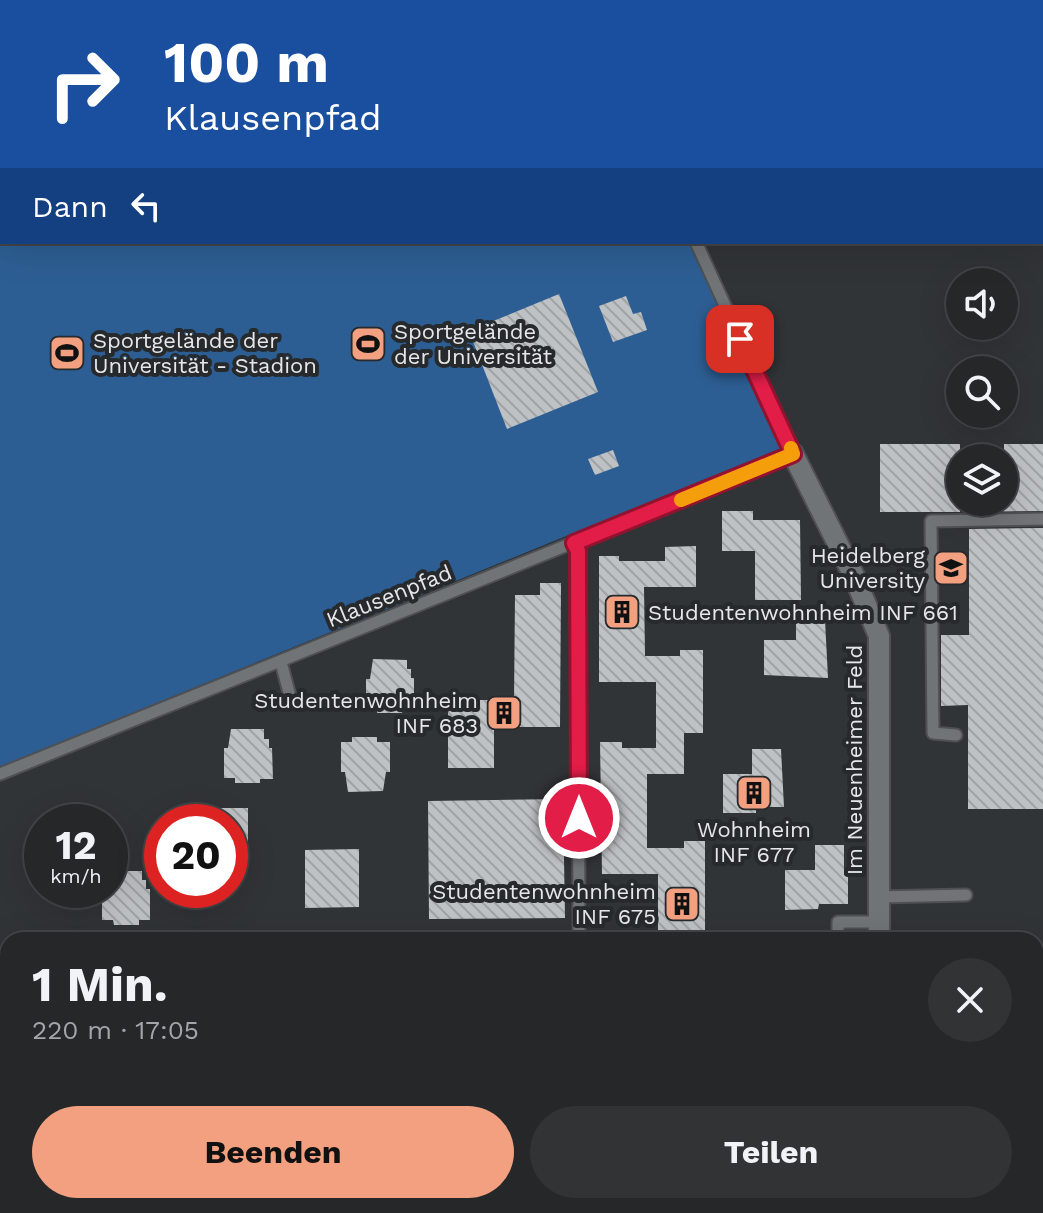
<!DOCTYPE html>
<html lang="de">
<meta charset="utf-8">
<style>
body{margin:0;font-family:"Work Sans",sans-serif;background:#313335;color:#f1f3f6;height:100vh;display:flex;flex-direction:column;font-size:30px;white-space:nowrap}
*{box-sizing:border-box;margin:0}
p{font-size:26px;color:#a3a5a8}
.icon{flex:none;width:44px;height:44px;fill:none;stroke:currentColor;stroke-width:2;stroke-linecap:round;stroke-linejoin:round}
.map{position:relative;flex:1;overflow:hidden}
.drawer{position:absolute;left:0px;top:932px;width:1044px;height:282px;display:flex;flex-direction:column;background:#252729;border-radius:24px 24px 0 0;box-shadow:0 8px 32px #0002,0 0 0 2px #424446}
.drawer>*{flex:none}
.hud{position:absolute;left:0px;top:0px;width:1044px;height:244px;box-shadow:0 8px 32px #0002,0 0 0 2px #424446;background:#1a4fa0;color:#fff;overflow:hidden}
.buttons{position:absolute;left:946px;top:268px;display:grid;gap:16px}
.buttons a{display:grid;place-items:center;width:72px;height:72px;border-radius:50%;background:#252729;box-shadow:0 8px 32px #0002,0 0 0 2px #424446;font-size:40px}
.speed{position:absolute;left:24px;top:804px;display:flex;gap:16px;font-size:40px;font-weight:700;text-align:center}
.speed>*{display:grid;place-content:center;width:104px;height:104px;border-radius:50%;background:#252729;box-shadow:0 8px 32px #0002,0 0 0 2px #424446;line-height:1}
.speed small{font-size:20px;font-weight:400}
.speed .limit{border:12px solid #d22;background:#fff;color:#111}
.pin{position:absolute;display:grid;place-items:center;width:68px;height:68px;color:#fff;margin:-34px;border-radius:16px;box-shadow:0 4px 12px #0006}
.me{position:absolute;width:88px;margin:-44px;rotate:0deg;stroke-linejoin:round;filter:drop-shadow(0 0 6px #0008)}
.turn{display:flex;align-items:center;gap:28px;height:168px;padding:0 32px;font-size:36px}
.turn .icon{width:104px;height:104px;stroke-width:2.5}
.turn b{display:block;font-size:56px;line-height:68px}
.then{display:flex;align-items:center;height:76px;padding:0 32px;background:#0003;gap:16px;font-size:30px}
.round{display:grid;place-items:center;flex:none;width:84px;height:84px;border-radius:42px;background:#313335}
.headline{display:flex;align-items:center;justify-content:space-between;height:136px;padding:0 32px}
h1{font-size:48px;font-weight:700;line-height:60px}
.action{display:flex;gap:16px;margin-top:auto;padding:16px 32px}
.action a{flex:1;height:92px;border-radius:48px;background:#f2a080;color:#111;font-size:32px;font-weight:700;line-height:92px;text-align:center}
.action a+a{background:#313335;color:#f1f3f6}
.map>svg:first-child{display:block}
.garden{fill:#2d5e93}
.building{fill:url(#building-back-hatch)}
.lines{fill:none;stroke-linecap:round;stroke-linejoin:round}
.service-casing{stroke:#4e5053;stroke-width:15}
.minor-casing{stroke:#4e5053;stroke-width:24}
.service{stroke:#717477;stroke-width:11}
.minor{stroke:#717477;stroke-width:20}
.route-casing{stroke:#92132f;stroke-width:20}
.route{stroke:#e11d48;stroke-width:14}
.slow{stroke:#f59e0b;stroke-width:14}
.labels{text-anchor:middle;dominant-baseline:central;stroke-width:8;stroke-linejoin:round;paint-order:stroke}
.poi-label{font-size:22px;fill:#e5e7e9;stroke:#272a2c;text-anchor:start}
.street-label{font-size:22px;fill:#e5e7e9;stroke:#272a2c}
</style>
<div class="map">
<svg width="1043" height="1213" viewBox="0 0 1043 1213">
<defs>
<pattern id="building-back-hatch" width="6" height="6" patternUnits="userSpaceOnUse" patternTransform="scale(2)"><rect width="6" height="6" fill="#bfc2c5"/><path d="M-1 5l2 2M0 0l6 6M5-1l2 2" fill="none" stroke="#a0a3a5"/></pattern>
</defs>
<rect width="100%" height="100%" fill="#313437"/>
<!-- garden -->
<g class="garden">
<polygon points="0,0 580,0 581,2 2,2 2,242 690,242 784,447 0,767"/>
<polygon points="0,1131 8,1154 8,1206 26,1206 29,1213 0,1213"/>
</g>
<!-- building -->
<g class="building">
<polygon points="559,294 598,392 507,429 469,331"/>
<polygon points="626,296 633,314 641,312 647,330 613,342 599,306"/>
<rect x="880" y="444" width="80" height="68"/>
<polygon points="1004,444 1043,444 1043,511 969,512 968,502 1004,502"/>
<polygon points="613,450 619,466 595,475 588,459"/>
<polygon points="722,511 753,511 753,520 800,520 801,600 755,600 755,551 722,551"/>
<polygon points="1043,528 1043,809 968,809 968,705 941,706 941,635 969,635 969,529"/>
<polygon points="696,546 696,587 644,587 645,656 680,656 680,650 703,650 703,733 684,733 684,774 647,774 647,848 684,848 684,841 705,841 705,934 658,934 658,874 602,874 600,742 622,742 622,748 656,748 656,682 599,682 599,556 619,556 619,561 665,561 665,547"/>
<polygon points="540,583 561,583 560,727 494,727 494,768 448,768 448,695 469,695 470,700 514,700 515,595 540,595"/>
<polygon points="796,620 825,620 828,678 764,675 764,640 796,640"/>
<polygon points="373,659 407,660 407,669 411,669 411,678 414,678 414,708 402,708 402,713 377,713 377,708 366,708 366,679 370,679"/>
<polygon points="231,729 264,729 264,739 269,739 269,748 272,748 273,779 260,779 260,783 235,783 235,778 224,778 224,748 228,748"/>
<polygon points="352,737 377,737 377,742 390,742 390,772 386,772 383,791 348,792 345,772 341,772 341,742 352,742"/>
<polygon points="752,749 781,749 784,807 756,807 756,813 723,813 723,774 752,774"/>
<polygon points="563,799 565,918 429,919 428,801"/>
<polygon points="210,808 248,808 248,842 230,843 230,822 211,822"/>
<polygon points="815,845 844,845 844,875 848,875 848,904 819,904 818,909 785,910 785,870 815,870"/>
<polygon points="359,849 359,907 305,908 305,850"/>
<polygon points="110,871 142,871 142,880 146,880 146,889 150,889 150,920 139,920 139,925 114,925 113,920 102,920 102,890 110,890"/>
</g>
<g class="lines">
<defs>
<g id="service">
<polyline points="582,0 583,2"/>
<polyline points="614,2 618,0"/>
<polyline points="574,543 578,551 579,940"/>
<polyline points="711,614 791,613"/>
<polyline points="281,662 291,700"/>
<polyline points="956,735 933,733 931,521 1043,519"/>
<polyline points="0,774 793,454 696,242"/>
<polyline points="879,897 966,895"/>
<polyline points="838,940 838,922 879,922"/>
<polyline points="1036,1035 1043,1035"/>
<polyline points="211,1206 214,1213"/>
</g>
<g id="minor">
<polyline points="793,454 854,576 879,636 879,940"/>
<polyline points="1036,994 1043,993"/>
<polyline points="0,1049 8,1074"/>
<polyline points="55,1206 58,1213"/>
<polyline points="254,1213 273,1206"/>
</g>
</defs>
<!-- service casing -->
<use href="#service" class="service-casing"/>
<!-- minor casing -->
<use href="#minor" class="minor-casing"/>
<!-- service -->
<use href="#service" class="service"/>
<!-- minor -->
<use href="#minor" class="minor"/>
</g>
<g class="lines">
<defs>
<polyline id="route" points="579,818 578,551 574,543 793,454 740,339"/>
</defs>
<!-- route casing -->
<use href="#route" class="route-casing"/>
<!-- route -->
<use href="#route" class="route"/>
<!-- slow -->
<polyline class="slow" points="681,500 793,454 791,448"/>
</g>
<!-- icons -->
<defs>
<symbol id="stadium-square" viewBox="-11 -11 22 22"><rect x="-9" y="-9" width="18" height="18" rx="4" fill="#f2a080" stroke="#272a2c"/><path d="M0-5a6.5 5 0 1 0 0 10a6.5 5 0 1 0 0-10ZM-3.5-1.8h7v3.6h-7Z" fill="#111"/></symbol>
<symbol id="university-square" viewBox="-11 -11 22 22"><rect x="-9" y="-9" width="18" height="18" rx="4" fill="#f2a080" stroke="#272a2c"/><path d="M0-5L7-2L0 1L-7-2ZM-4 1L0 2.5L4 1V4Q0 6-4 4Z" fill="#111"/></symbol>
<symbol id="building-square" viewBox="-11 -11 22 22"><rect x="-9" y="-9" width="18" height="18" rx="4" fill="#f2a080" stroke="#272a2c"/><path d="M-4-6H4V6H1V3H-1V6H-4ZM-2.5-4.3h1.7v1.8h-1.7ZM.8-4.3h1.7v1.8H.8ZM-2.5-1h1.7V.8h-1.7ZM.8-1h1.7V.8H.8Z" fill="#111"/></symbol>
</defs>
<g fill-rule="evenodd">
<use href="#stadium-square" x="348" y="324" width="40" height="40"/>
<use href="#stadium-square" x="47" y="333" width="40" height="40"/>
<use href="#university-square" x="931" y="548" width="40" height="40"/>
<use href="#building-square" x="602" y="592" width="40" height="40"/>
<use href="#building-square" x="484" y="693" width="40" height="40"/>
<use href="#building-square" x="734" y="773" width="40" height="40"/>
<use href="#building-square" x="662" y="884" width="40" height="40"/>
</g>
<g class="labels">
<!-- poi labels -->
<g class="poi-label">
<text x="394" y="331">Sportgelände<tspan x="394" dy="25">der Universität</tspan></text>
<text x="93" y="340">Sportgelände der<tspan x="93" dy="25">Universität - Stadion</tspan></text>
<text x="925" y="555" text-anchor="end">Heidelberg<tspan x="925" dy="25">University</tspan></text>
<text x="648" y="612">Studentenwohnheim INF 661</text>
<text x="478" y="700" text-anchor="end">Studentenwohnheim<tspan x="478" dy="25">INF 683</tspan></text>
<text x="754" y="829" text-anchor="middle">Wohnheim<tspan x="754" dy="25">INF 677</tspan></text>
<text x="656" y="891" text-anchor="end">Studentenwohnheim<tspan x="656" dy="25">INF 675</tspan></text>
</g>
<!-- street labels -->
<g class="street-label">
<text transform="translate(389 596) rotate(-22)">Klausenpfad</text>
<text transform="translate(854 760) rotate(-90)">Im Neuenheimer Feld</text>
</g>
</g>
</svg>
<div class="buttons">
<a><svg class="icon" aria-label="sound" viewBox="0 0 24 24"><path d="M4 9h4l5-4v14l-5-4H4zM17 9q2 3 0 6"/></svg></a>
<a><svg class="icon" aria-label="search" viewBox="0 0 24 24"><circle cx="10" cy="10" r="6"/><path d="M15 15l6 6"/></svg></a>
<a><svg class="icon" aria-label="layers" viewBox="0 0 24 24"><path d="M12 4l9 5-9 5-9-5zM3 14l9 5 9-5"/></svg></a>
</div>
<div class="speed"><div>12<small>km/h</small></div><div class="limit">20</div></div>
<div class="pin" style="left:740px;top:339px;background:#d93025"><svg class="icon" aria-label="arrive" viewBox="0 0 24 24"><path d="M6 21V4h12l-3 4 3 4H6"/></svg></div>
<svg class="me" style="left:579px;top:818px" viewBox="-20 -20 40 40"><circle r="17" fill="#e11d48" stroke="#fff" stroke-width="3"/><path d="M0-11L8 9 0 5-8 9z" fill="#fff"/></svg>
<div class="hud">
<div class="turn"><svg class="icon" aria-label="right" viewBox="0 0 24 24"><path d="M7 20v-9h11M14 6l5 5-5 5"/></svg><div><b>100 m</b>Klausenpfad</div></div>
<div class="then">Dann<svg class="icon" aria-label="left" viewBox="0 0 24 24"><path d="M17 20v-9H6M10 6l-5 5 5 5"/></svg></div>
</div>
<section class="drawer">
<div class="headline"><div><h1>1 Min.</h1><p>220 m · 17:05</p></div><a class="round"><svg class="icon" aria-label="close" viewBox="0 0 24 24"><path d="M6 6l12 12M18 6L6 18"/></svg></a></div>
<div class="action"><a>Beenden</a><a>Teilen</a></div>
</section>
</div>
